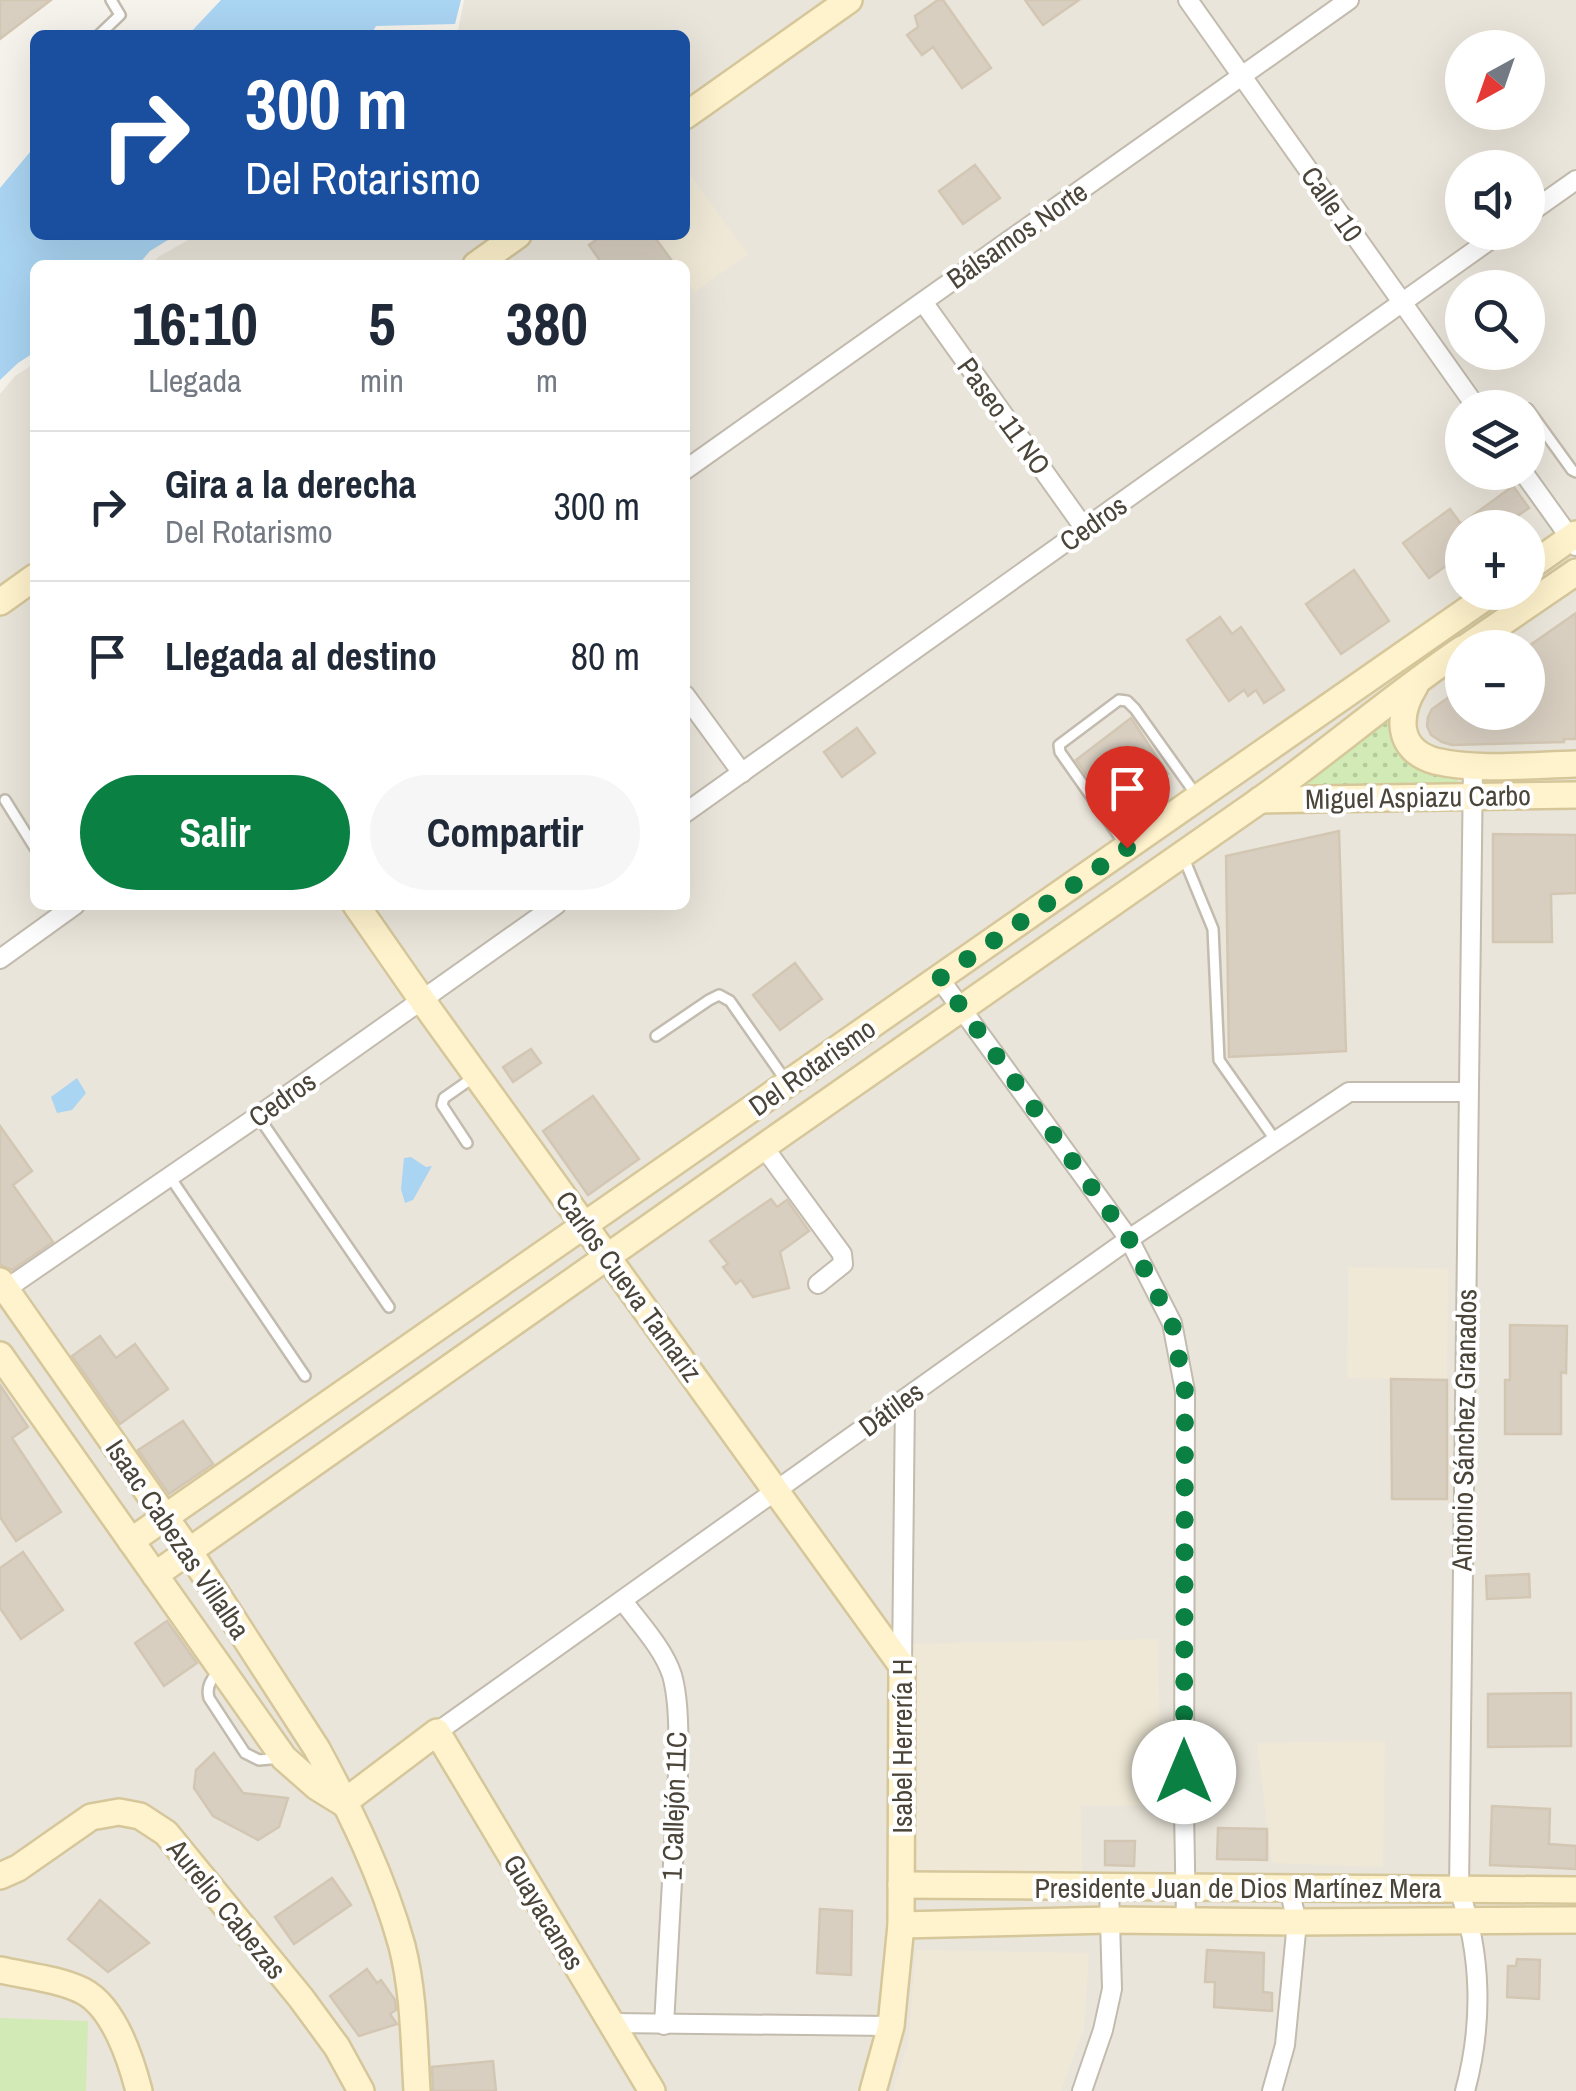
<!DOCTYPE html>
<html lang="es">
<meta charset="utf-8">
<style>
body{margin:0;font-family:"Archivo Narrow",sans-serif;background:#f6f6f7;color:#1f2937;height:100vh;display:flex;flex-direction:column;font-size:38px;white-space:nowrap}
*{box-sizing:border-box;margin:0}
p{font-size:32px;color:#747a83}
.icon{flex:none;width:55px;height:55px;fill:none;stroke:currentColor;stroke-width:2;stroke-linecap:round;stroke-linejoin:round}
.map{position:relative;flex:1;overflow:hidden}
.side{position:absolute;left:30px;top:260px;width:660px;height:650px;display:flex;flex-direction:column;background:#fff;border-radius:15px;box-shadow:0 10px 40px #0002}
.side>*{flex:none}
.banner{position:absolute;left:30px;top:30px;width:660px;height:210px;border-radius:15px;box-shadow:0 10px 40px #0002;background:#1a4fa0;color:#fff;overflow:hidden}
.needle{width:65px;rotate:220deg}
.buttons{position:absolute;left:1445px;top:30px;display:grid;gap:20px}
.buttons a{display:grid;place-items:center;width:100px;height:100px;border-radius:50%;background:#fff;box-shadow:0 10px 40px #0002;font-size:50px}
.pin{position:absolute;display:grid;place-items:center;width:85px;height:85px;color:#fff;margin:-102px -42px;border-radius:50% 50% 50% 0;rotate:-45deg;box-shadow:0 0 10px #0007}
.pin .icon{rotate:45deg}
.me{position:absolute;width:110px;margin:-55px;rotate:0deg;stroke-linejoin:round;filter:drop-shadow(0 0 8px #0008)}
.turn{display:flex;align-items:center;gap:35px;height:210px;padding:0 50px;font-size:45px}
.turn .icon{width:130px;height:130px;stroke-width:2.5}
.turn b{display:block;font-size:70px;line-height:85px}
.eta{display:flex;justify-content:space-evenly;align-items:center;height:170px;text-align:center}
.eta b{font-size:60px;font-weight:800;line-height:70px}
.action{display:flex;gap:20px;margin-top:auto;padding:20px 50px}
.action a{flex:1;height:115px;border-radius:60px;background:#0b8043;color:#fff;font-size:40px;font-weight:800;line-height:115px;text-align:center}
.action a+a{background:#f6f6f7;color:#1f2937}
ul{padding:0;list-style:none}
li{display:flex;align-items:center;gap:30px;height:150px;padding:0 50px;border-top:2px solid #e0e1e3}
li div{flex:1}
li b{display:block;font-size:38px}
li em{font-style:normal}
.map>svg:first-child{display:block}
.residential{fill:#eae5da;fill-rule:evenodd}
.education{fill:#efe8d6}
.green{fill:url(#green-dots)}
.pitch{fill:#d2eab5}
.water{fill:#a9d4f2}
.building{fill:#d8cfc1;stroke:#d3c7b4;stroke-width:2.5}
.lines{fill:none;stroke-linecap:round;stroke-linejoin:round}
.lane-casing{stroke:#c2bbae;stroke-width:14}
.street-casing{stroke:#c2bbae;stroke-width:22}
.secondary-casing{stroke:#d6c79b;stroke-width:30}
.lane{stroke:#fff;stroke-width:9}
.street{stroke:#fff;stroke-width:18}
.secondary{stroke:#fff3cd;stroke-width:25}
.route{stroke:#0b8043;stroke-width:18;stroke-dasharray:0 32.4}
.labels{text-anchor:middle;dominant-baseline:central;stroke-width:8;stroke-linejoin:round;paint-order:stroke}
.street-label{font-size:28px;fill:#4b4439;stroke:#fff}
</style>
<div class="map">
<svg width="1576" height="2091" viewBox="0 0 1576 2091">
<defs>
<pattern id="green-dots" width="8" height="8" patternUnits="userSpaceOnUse" patternTransform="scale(2.5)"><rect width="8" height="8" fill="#d2eab5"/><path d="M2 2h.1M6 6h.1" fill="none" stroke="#b6ca9c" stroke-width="1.8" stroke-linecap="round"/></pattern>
</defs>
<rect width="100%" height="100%" fill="#f6f3ec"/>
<!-- residential -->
<path class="residential" d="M 464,0 L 1576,0 L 1576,2091 L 0,2091 L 0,394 L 15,376 L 35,363 L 35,905 L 685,905 L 685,265 L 151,265 L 158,257 L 197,235 L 685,235 L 685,35 L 457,35 ZM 1462,48 L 1528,48 L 1528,112 L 1462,112 ZM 1462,168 L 1528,168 L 1528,232 L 1462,232 ZM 1462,288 L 1528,288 L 1528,352 L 1462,352 ZM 1462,408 L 1528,408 L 1528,472 L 1462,472 ZM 1462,528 L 1528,528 L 1528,592 L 1462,592 ZM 1462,648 L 1528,648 L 1528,712 L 1462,712 Z"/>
<!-- education -->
<g class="education">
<polygon points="685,168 748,254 695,292 685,278 685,265 675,265 653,235 685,235"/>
<polygon points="1348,1267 1448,1269 1447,1380 1347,1378"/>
<polygon points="1157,1639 1162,1805 1081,1806 1082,1873 917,1876 910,1644"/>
<polygon points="1385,1741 1383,1867 1272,1863 1257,1743"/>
<polygon points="916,1950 1089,1953 1084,2028 1061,2091 893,2091 908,2044"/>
</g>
<!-- green -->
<path class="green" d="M 1388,707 C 1399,766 1403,760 1458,773 L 1458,788 L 1291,791 Z"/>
<!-- pitch -->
<polygon class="pitch" points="0,2018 88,2021 86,2091 0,2091"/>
<!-- water -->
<g class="water">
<polygon points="221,0 461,0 455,24 376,26 371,35 188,35"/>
<polygon points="35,146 35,235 176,235 150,251 138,265 35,265 35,352 18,363 0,380 0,188"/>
<polygon points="77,1078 86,1093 72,1110 57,1113 51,1097"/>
<polygon points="411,1157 426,1167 432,1166 413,1200 405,1203 401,1189 404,1158"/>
</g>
<!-- building -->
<g class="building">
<polygon points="0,0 51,0 0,39"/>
<polygon points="938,0 943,0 991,68 962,88 933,47 922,55 907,35 918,27 915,16"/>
<polygon points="1025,0 1079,0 1043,25"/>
<polygon points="975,165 1000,198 963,224 939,191"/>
<polygon points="603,235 653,235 675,265 603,265 589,245"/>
<polygon points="1513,486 1529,508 1516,517 1524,528 1462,528 1462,574 1453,561 1429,578 1403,543 1450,509 1461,524"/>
<polygon points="1354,570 1389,621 1341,654 1306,604"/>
<polygon points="1576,613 1576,739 1564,739 1564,742 1452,745 1442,742 1431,735 1427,726 1428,717 1432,709 1462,688 1462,712 1528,712 1526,648"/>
<polygon points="1220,617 1232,634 1241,627 1284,690 1264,703 1256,690 1248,696 1244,690 1229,701 1187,640"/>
<polygon points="1131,718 1168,774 1113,813 1076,760"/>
<polygon points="857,728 875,753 842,777 824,752"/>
<polygon points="1339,831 1346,1051 1229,1057 1226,856"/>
<polygon points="1493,834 1576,835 1576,893 1551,894 1552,942 1493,942"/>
<polygon points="795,963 822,999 780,1030 753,995"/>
<polygon points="531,1049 541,1063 513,1082 503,1067"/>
<polygon points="593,1096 639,1159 588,1195 543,1131"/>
<polygon points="0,1126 32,1171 13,1185 53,1242 12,1270 0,1265"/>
<polygon points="771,1199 777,1207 787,1200 809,1231 780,1252 789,1288 753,1297 741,1280 736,1284 723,1267 728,1264 710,1241"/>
<polygon points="1510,1325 1567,1326 1566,1373 1561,1372 1561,1434 1505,1434 1505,1380 1510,1380"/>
<polygon points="100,1336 116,1358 135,1344 168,1389 120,1424 72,1356"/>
<polygon points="1391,1379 1447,1380 1447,1499 1392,1499"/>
<polygon points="0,1385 28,1427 12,1438 61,1512 16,1541 0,1517"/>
<polygon points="183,1421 213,1464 169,1494 138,1450"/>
<polygon points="23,1552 63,1610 21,1639 0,1608 0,1568"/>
<polygon points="1529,1574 1530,1597 1487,1599 1486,1576"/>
<polygon points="167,1621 197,1663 164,1686 135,1643"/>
<polygon points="1571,1693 1571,1746 1488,1747 1488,1694"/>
<polygon points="214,1753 243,1793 288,1798 279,1827 258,1840 213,1816 194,1788 196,1770"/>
<polygon points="1492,1806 1550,1809 1549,1844 1576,1846 1576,1869 1490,1865"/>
<polygon points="1218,1828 1267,1829 1267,1860 1217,1859"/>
<polygon points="1105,1841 1135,1841 1134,1866 1105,1865"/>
<polygon points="332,1878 351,1905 294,1944 275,1917"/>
<polygon points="100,1900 149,1943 108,1972 68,1939"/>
<polygon points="820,1909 852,1911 851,1975 817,1973"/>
<polygon points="1207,1950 1264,1953 1263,1992 1272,1993 1272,2011 1214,2007 1215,1982 1205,1982"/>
<polygon points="1517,1959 1540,1960 1539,1999 1507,1997 1508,1966 1516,1966"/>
<polygon points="367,1969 377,1983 381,1980 395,2000 396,2010 390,2014 397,2024 359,2036 330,1996"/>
<polygon points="493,2061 496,2091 433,2091 432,2067"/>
</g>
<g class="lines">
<defs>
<g id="lane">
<polyline points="99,35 120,15 111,0"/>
<polyline points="1528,409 1572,470 1576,472"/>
<polyline points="5,800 35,848"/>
<polyline points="1124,843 1060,752 1059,745 1119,700 1127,701 1135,709 1197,796"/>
<polyline points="1183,856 1213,929 1219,1060 1276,1141"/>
<polyline points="656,1036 709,1000 719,995 730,1001 786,1081"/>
<polyline points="258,1116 389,1307"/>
<polyline points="467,1143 442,1105 444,1098 474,1077"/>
<polyline points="170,1177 305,1376"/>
<path d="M 218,1671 C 211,1680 206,1687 209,1698 L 245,1753 L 259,1760 L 281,1758"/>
</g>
<g id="street">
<polyline points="1188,0 1477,408"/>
<polyline points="1528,214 1576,180"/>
<polyline points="923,302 1085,529"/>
<polyline points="685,470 1349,0"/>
<polyline points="1523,472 1576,546"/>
<polyline points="685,695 742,773"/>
<polyline points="685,813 1501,232"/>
<polyline points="0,959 75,905"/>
<polyline points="939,978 1129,1239 1172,1323 1185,1391 1184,1810 1186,1921"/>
<polyline points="763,1146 842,1254 843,1264 818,1284"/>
<polyline points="6,1289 258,1116 556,905"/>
<path d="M 623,1601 C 640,1624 663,1648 672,1675 C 679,1700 678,1730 679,1756 L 664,2025"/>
<polyline points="902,1665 905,1399"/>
<polyline points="437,1732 1129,1239 1349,1092 1467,1092"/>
<polyline points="612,2023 891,2026"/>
<polyline points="1082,2091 1103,2030 1112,1989 1109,1888"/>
<polyline points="1272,2091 1285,2045 1297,1922 1289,1889"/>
<path d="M 1465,2091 C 1483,2025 1482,1954 1459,1890 L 1473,765"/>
</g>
<g id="secondary">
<polyline points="685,116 849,0"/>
<polyline points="476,265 518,235"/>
<polyline points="1528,568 1576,534"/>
<polyline points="0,602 35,577"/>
<polyline points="1465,648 1576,572"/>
<path d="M 1415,686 C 1397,715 1396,750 1435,761 C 1478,771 1532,765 1576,764"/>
<polyline points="1260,800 1576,795"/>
<polyline points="356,905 422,1000 902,1666 901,1925 891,2026 873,2091"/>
<path d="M 0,1281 L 189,1551 L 317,1749 C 351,1812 383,1877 402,1946 C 414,1993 414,2043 417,2091"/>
<polyline points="0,1355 284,1758 317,1787 343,1803"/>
<polyline points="131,1541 1493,592"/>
<path d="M 155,1575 C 521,1316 888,1059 1256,803 C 1326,754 1391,697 1462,649"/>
<polyline points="343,1803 437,1732 652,2091"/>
<polyline points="0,1876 18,1868 91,1817 119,1812 140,1816 166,1833 301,1998 337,2047 361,2091"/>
<polyline points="901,1885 1576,1890"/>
<polyline points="901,1925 1110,1920 1297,1922 1576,1920"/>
<path d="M 0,1970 C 27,1976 59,1979 83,1991 C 114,2007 131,2060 139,2091"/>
</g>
</defs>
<!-- lane casing -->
<use href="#lane" class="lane-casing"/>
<!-- street casing -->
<use href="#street" class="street-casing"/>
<!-- secondary casing -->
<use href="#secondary" class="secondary-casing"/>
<!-- lane -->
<use href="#lane" class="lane"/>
<!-- street -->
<use href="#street" class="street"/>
<!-- secondary -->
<use href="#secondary" class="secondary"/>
</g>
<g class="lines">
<!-- route -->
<polyline class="route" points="1127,848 940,978 1129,1239 1172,1323 1185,1391 1184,1772"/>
</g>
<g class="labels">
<!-- street labels -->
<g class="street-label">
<text transform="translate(1332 204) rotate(55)">Calle 10</text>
<text transform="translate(1017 235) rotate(-35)">Bálsamos Norte</text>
<text transform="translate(1004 416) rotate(54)">Paseo 11 NO</text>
<text transform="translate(1093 523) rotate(-35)">Cedros</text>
<text transform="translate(1418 797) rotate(-1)">Miguel Aspiazu Carbo</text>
<text transform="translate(812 1067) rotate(-35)">Del Rotarismo</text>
<text transform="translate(282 1099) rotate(-35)">Cedros</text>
<text transform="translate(629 1286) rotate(54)">Carlos Cueva Tamariz</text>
<text transform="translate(891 1409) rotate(-36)">Dátiles</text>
<text transform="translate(1464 1430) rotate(-89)">Antonio Sánchez Granados</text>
<text transform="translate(178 1539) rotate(56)">Isaac Cabezas Villalba</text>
<text transform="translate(902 1746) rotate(-90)">Isabel Herrería H</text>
<text transform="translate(674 1806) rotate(-88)">1 Callejón 11C</text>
<text x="1238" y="1888">Presidente Juan de Dios Martínez Mera</text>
<text transform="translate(227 1909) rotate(51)">Aurelio Cabezas</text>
<text transform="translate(544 1912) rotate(59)">Guayacanes</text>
</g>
</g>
</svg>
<div class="buttons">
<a><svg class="needle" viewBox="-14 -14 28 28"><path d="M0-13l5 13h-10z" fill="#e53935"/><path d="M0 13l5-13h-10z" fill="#747a83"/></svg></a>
<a><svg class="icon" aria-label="sound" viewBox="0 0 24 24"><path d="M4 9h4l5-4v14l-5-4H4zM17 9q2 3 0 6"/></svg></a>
<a><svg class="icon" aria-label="search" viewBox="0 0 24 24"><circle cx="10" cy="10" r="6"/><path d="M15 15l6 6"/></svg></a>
<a><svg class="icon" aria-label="layers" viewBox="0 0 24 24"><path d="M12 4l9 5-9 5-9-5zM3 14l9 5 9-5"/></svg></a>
<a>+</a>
<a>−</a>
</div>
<div class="pin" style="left:1127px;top:848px;background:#d93025"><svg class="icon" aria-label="arrive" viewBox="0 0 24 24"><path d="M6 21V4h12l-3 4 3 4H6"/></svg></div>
<svg class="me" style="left:1184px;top:1772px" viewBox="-20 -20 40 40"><circle r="19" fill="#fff"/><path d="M0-13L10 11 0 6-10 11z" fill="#0b8043"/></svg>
<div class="banner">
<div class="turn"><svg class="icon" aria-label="right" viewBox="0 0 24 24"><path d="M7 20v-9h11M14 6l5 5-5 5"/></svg><div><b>300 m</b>Del Rotarismo</div></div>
</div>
<section class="side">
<div class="eta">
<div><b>16:10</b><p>Llegada</p></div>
<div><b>5</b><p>min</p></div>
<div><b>380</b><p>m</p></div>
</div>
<ul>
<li><svg class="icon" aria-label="right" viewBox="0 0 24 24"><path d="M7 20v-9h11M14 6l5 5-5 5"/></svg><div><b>Gira a la derecha</b><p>Del Rotarismo</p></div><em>300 m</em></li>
<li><svg class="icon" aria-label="arrive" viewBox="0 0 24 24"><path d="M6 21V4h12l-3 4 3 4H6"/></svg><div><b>Llegada al destino</b></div><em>80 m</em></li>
</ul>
<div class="action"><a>Salir</a><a>Compartir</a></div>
</section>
</div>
